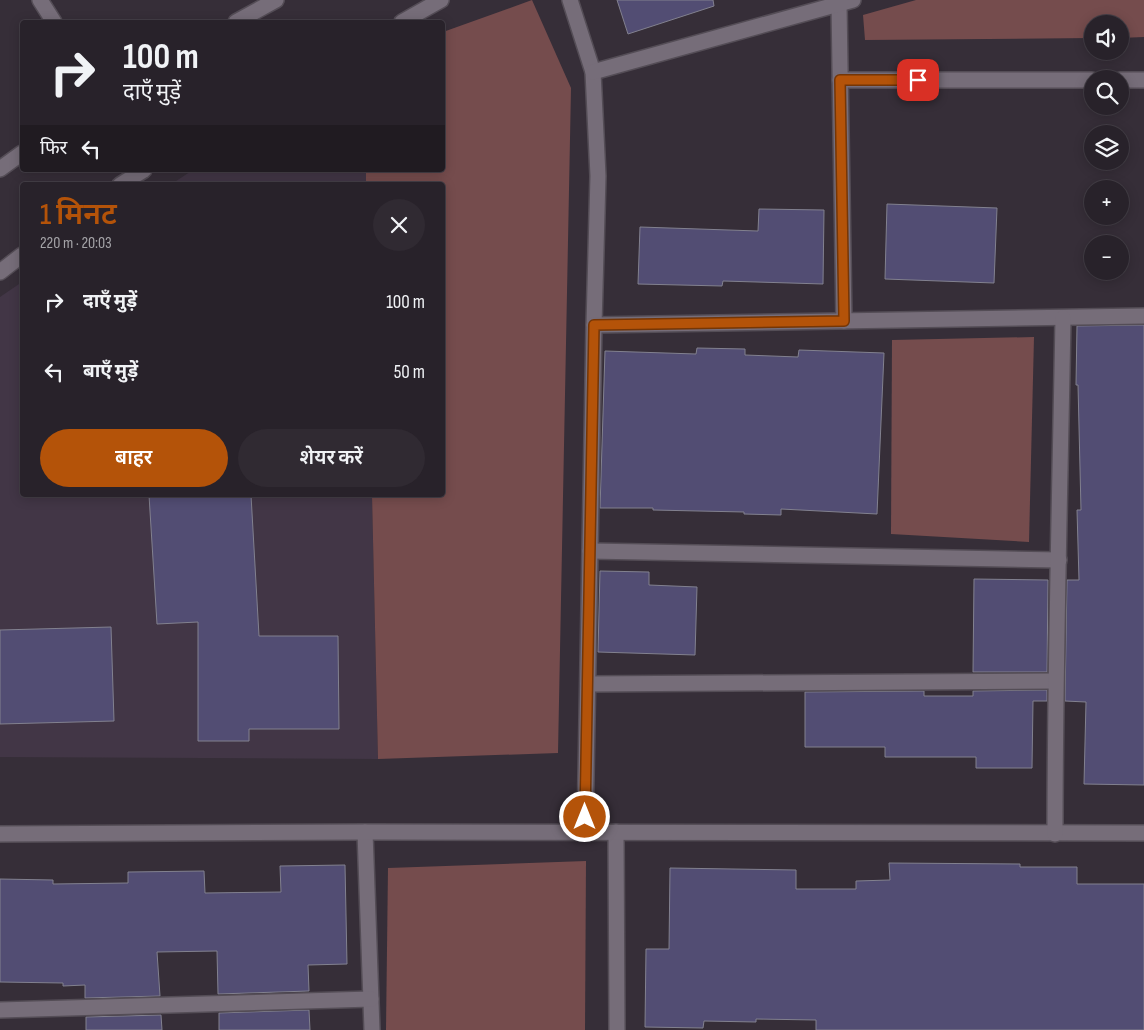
<!DOCTYPE html>
<html lang="hi">
<meta charset="utf-8">
<style>
body{margin:0;font-family:"Sofia Sans Condensed","Noto Sans Devanagari",sans-serif;background:#302a32;color:#f1f3f6;height:100vh;display:flex;flex-direction:column;font-size:19px;white-space:nowrap}
*{box-sizing:border-box;margin:0}
p{font-size:16px;color:#a5a4a8}
.icon{flex:none;width:28px;height:28px;fill:none;stroke:currentColor;stroke-width:2;stroke-linecap:round;stroke-linejoin:round}
.map{position:relative;flex:1;overflow:hidden}
.details{position:absolute;left:20px;top:182px;width:425px;height:315px;display:flex;flex-direction:column;background:#28222a;border-radius:5px;box-shadow:0 2px 12px #0003,0 0 0 1px #443f47}
.details>*{flex:none}
.guide{position:absolute;left:20px;top:20px;width:425px;height:152px;border-radius:5px;box-shadow:0 2px 12px #0003,0 0 0 1px #443f47;background:#28222a;color:#f1f3f6;overflow:hidden}
.tools{position:absolute;left:1084px;top:15px;display:grid;gap:10px}
.tools a{display:grid;place-items:center;width:45px;height:45px;border-radius:50%;background:#28222a;box-shadow:0 2px 12px #0003,0 0 0 1px #443f47;font-size:25px}
.pin{position:absolute;display:grid;place-items:center;width:42px;height:42px;color:#fff;margin:-21px;border-radius:10px;box-shadow:0 2px 8px #0006}
.me{position:absolute;width:55px;margin:-28px;rotate:0deg;stroke-linejoin:round;filter:drop-shadow(0 0 4px #0008)}
.turn{display:flex;align-items:center;gap:18px;height:105px;padding:0 20px;font-size:22px}
.turn .icon{width:65px;height:65px;stroke-width:2.5}
.turn b{display:block;font-size:35px;line-height:42px}
.then{display:flex;align-items:center;height:48px;padding:0 20px;background:#0003;gap:10px;font-size:19px}
.round{display:grid;place-items:center;flex:none;width:52px;height:52px;border-radius:26px;background:#302a32}
.overview{display:flex;align-items:center;justify-content:space-between;height:85px;padding:0 20px}
h1{font-size:30px;font-weight:600;line-height:38px;color:#b45309}
.primary-button{display:flex;gap:10px;margin-top:auto;padding:10px 20px}
.primary-button a{flex:1;height:58px;border-radius:30px;background:#b45309;color:#fff;font-size:20px;font-weight:600;line-height:58px;text-align:center}
.primary-button a+a{background:#302a32;color:#f1f3f6}
ul{padding:0;list-style:none}
li{display:flex;align-items:center;gap:15px;height:70px;padding:0 20px}
li div{flex:1}
li b{display:block;font-size:19px}
li em{font-style:normal}
.map>svg:first-child{display:block}
.built{fill:#423646}
.green{fill:#754c4d}
.building{fill:#524d73;stroke:#82818f}
.lines{fill:none;stroke-linecap:round;stroke-linejoin:round}
.minor-casing{stroke:#544d56;stroke-width:18}
.minor{stroke:#766d79;stroke-width:15}
.route-casing{stroke:#753606;stroke-width:12}
.route{stroke:#b45309;stroke-width:9}
</style>
<div class="map">
<svg width="1144" height="1030" viewBox="0 0 1144 1030">
<rect width="100%" height="100%" fill="#362e38"/>
<!-- built -->
<g class="built">
<polygon points="193,170 366,170 366,185 170,185"/>
<polygon points="22,282 22,495 372,495 378,759 0,757 0,297"/>
</g>
<!-- green -->
<g class="green">
<polygon points="532,0 571,88 558,753 378,759 372,495 442,495 442,185 366,185 366,170 442,170 443,32"/>
<polygon points="916,0 1144,0 1144,37 1120,38 1120,24 1092,24 1092,38 865,40 863,15"/>
<polygon points="1034,337 1029,542 891,534 892,340"/>
<polygon points="586,861 585,1030 386,1030 388,868"/>
</g>
<!-- building -->
<g class="building">
<polygon points="617,0 713,0 714,6 628,34"/>
<polygon points="887,204 997,208 994,283 885,279"/>
<polygon points="759,209 824,210 823,284 723,281 722,286 638,284 640,227 758,231"/>
<polygon points="1144,325 1144,785 1084,784 1086,702 1065,701 1067,580 1079,580 1077,510 1081,510 1078,385 1076,385 1077,326"/>
<polygon points="697,348 745,349 745,355 798,357 799,350 884,353 877,514 781,509 781,515 744,514 744,512 653,510 653,508 600,508 605,351 696,354"/>
<polygon points="149,495 251,495 259,636 338,636 339,729 249,729 249,741 198,741 198,622 157,624"/>
<polygon points="600,571 649,572 649,585 697,587 695,655 598,652"/>
<polygon points="974,579 1048,580 1047,672 973,672"/>
<polygon points="111,627 114,721 0,724 0,630"/>
<polygon points="1047,690 1047,701 1033,701 1032,768 976,768 976,757 885,757 885,747 805,747 805,692 924,691 924,696 973,696 973,691"/>
<polygon points="889,863 1020,864 1020,867 1077,867 1077,884 1144,884 1144,1030 816,1030 816,1020 756,1019 756,1022 704,1021 703,1028 645,1027 646,949 669,949 670,868 796,870 796,889 856,889 856,881 890,880"/>
<polygon points="345,865 347,964 308,965 309,991 218,994 217,951 157,952 160,996 85,998 85,985 63,986 63,983 0,982 0,879 53,880 53,884 128,883 128,872 204,871 205,893 281,892 280,866"/>
<polygon points="309,1010 310,1030 219,1030 219,1013"/>
<polygon points="161,1015 162,1030 86,1030 86,1017"/>
</g>
<g class="lines">
<defs>
<g id="minor">
<polyline points="40,0 54,22"/>
<polyline points="570,0 593,72 598,176 594,325 585,832"/>
<polyline points="839,4 844,321"/>
<polyline points="236,22 276,0"/>
<polyline points="402,22 441,0"/>
<polyline points="593,72 853,0"/>
<polyline points="840,80 1092,80"/>
<polyline points="1120,80 1144,80"/>
<polyline points="0,169 22,153"/>
<polyline points="120,185 144,170"/>
<polyline points="0,272 22,255"/>
<polyline points="594,325 1144,316"/>
<polyline points="590,551 1059,560"/>
<polyline points="588,684 1055,681"/>
<polyline points="365,832 372,1030"/>
<polyline points="616,832 617,1030"/>
<polyline points="0,834 365,832 1144,833"/>
<path d="M 1055,834 C 1055,662 1060,490 1063,318"/>
<polyline points="0,1010 371,999"/>
</g>
</defs>
<!-- minor casing -->
<use href="#minor" class="minor-casing"/>
<!-- minor -->
<use href="#minor" class="minor"/>
</g>
<g class="lines">
<defs>
<polyline id="route" points="585,817 594,325 844,321 840,80 918,80"/>
</defs>
<!-- route casing -->
<use href="#route" class="route-casing"/>
<!-- route -->
<use href="#route" class="route"/>
</g>
</svg>
<div class="tools">
<a><svg class="icon" aria-label="sound" viewBox="0 0 24 24"><path d="M4 9h4l5-4v14l-5-4H4zM17 9q2 3 0 6"/></svg></a>
<a><svg class="icon" aria-label="search" viewBox="0 0 24 24"><circle cx="10" cy="10" r="6"/><path d="M15 15l6 6"/></svg></a>
<a><svg class="icon" aria-label="layers" viewBox="0 0 24 24"><path d="M12 4l9 5-9 5-9-5zM3 14l9 5 9-5"/></svg></a>
<a>+</a>
<a>−</a>
</div>
<div class="pin" style="left:918px;top:80px;background:#d93025"><svg class="icon" aria-label="arrive" viewBox="0 0 24 24"><path d="M6 21V4h12l-3 4 3 4H6"/></svg></div>
<svg class="me" style="left:585px;top:817px" viewBox="-20 -20 40 40"><circle r="17" fill="#b45309" stroke="#fff" stroke-width="3"/><path d="M0-11L8 9 0 5-8 9z" fill="#fff"/></svg>
<div class="guide">
<div class="turn"><svg class="icon" aria-label="right" viewBox="0 0 24 24"><path d="M7 20v-9h11M14 6l5 5-5 5"/></svg><div><b>100 m</b>दाएँ मुड़ें</div></div>
<div class="then">फिर<svg class="icon" aria-label="left" viewBox="0 0 24 24"><path d="M17 20v-9H6M10 6l-5 5 5 5"/></svg></div>
</div>
<section class="details">
<div class="overview"><div><h1>1 मिनट</h1><p>220 m · 20:03</p></div><a class="round"><svg class="icon" aria-label="close" viewBox="0 0 24 24"><path d="M6 6l12 12M18 6L6 18"/></svg></a></div>
<ul>
<li><svg class="icon" aria-label="right" viewBox="0 0 24 24"><path d="M7 20v-9h11M14 6l5 5-5 5"/></svg><div><b>दाएँ मुड़ें</b></div><em>100 m</em></li>
<li><svg class="icon" aria-label="left" viewBox="0 0 24 24"><path d="M17 20v-9H6M10 6l-5 5 5 5"/></svg><div><b>बाएँ मुड़ें</b></div><em>50 m</em></li>
</ul>
<div class="primary-button"><a>बाहर</a><a>शेयर करें</a></div>
</section>
</div>
